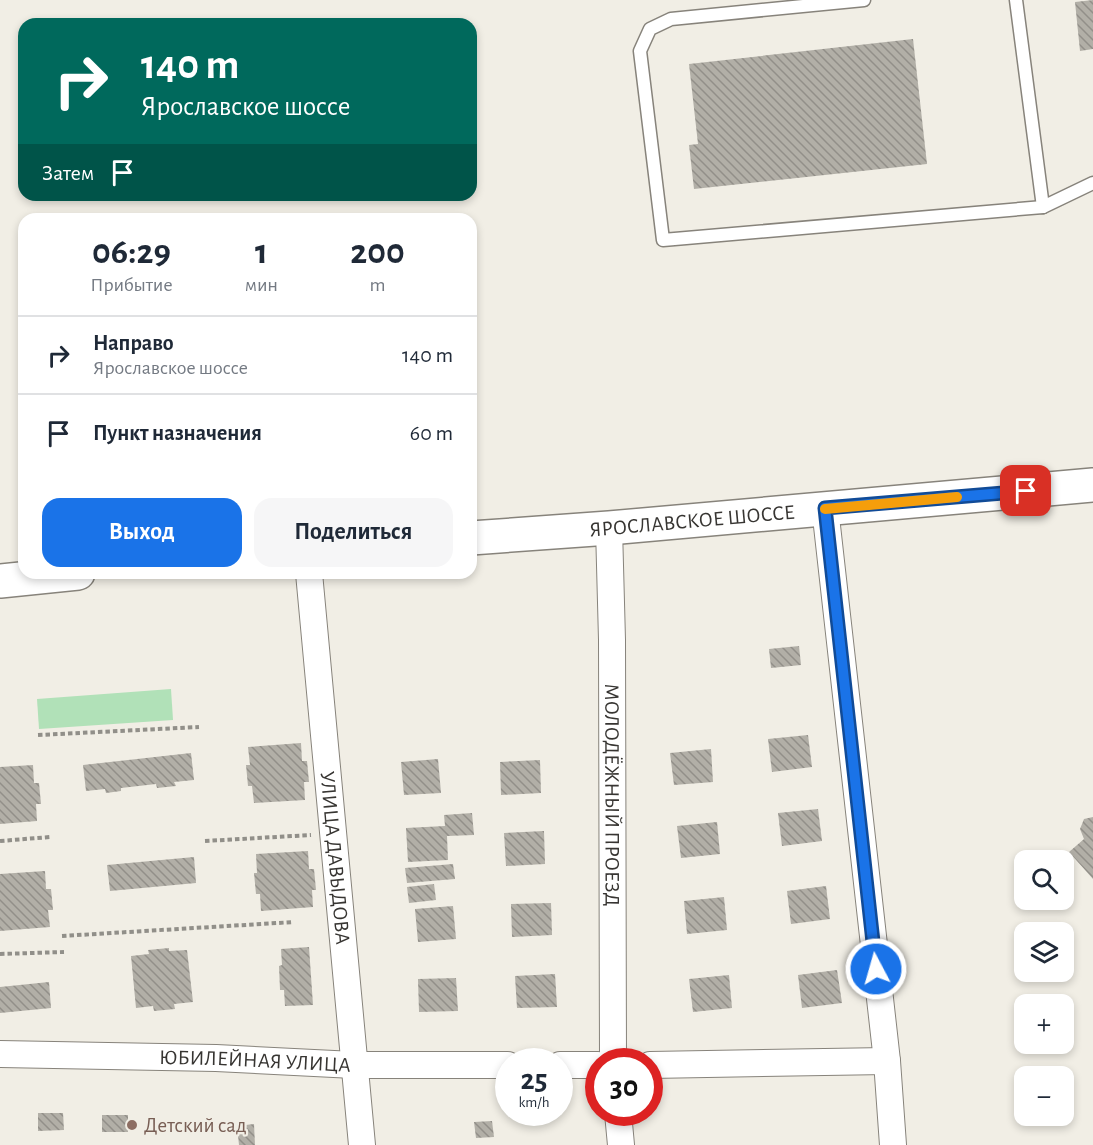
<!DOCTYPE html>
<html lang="ru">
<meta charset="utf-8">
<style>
body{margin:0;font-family:"Alegreya Sans",sans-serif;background:#f6f6f7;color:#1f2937;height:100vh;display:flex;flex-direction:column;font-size:22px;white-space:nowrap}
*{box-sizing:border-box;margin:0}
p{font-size:20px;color:#747a83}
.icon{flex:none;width:33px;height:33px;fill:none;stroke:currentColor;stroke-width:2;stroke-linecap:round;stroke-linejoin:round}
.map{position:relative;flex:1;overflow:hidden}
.panel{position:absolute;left:18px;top:213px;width:459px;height:366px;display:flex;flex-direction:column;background:#fff;border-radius:18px;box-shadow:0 3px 9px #0003}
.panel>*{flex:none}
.guide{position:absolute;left:18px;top:18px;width:459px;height:183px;border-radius:18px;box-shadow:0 3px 9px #0003;background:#00695c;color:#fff;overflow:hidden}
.tools{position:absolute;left:1014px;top:850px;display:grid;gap:12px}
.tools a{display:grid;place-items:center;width:60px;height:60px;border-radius:12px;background:#fff;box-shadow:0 3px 9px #0003;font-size:30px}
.speed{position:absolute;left:495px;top:1048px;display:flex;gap:12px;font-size:30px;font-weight:700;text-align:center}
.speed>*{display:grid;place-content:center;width:78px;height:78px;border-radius:50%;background:#fff;box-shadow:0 3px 9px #0003;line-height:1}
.speed small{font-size:15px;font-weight:400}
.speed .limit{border:9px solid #d22;background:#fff;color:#111}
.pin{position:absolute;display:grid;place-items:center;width:51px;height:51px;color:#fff;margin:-26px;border-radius:12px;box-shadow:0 3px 9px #0006}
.me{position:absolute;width:66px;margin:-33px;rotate:354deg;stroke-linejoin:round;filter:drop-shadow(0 0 4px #0008)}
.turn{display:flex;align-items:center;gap:21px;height:126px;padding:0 24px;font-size:27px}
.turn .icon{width:78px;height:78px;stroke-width:2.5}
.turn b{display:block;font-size:42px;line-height:51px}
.then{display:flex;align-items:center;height:57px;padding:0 24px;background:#0003;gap:12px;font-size:22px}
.eta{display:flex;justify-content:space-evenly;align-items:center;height:102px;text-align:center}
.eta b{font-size:36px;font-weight:600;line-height:42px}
.cta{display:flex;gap:12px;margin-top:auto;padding:12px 24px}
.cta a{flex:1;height:69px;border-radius:18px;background:#1a73e8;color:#fff;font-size:24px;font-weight:600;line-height:69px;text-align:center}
.cta a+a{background:#f6f6f7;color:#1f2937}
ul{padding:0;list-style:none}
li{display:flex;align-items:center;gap:18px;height:78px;padding:0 24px;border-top:2px solid #e0e1e3}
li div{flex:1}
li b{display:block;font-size:22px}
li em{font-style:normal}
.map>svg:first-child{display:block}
.park{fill:#b1e1b8}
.building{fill:url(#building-back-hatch)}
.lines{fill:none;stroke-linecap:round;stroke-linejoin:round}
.service-casing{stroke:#87837b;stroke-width:15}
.minor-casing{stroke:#87837b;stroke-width:28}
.secondary-casing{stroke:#87837b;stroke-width:36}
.path{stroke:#918f89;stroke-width:4;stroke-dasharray:4.5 3;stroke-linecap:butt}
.service{stroke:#fff;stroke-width:12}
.minor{stroke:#fff;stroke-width:26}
.secondary{stroke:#fff;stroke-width:33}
.route-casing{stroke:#114b97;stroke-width:15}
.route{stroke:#1a73e8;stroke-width:10}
.slow{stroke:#f59e0b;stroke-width:10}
.education-dot{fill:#8d6e63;stroke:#f1eee5;stroke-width:2}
.labels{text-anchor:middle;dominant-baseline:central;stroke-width:4.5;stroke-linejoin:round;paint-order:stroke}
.street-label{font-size:21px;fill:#373532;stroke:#f1eee5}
.education-label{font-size:21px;fill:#785e54;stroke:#f1eee5;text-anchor:start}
</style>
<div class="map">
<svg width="1093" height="1145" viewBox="0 0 1093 1145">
<defs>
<pattern id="building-back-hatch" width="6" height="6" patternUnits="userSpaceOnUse" patternTransform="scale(1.5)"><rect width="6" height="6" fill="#b2afa7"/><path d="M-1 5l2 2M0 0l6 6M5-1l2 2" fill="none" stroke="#928f89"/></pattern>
</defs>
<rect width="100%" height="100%" fill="#f1eee5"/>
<!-- park -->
<polygon class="park" points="171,689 173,720 39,729 37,699"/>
<!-- building -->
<g class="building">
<polygon points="1093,0 1093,49 1080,51 1075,2"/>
<polygon points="913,39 927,164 694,189 689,145 698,144 689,64"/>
<polygon points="799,646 801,665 771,668 769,649"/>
<polygon points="808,735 812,767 772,772 768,739"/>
<polygon points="301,743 302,761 307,761 309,782 304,782 305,800 254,803 252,786 248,786 246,765 250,765 248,747"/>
<polygon points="711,749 713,782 674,785 670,753"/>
<polygon points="191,753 194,780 174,782 176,786 157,788 156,784 121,788 121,791 106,793 105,789 86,791 83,765"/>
<polygon points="438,759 441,793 404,795 401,762"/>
<polygon points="540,760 541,793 501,795 500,762"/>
<polygon points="33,765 34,783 39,783 41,804 36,804 37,821 0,824 0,767"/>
<polygon points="818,809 822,841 782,846 778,813"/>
<polygon points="472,813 474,835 447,836 448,860 408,862 406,828 445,826 444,815"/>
<polygon points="1093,817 1093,879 1069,852 1084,839 1080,829 1084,819"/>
<polygon points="717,822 720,854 681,858 677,826"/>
<polygon points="544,831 545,864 506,866 504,833"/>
<polygon points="308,851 309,869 314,869 316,890 312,890 313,907 261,911 260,894 256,894 254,873 257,873 256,854"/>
<polygon points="194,857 196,883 110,891 107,865"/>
<polygon points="453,864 455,879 407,883 405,868"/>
<polygon points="45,871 46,889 51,889 53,910 48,910 50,927 0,931 0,874"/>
<polygon points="434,884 436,900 409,903 407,887"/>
<polygon points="826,886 830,919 791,924 787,891"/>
<polygon points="724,897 727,930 687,934 684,901"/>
<polygon points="551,903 552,935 512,937 511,904"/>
<polygon points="453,906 456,939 418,942 415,909"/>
<polygon points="309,947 313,1005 285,1006 284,990 280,990 279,966 282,965 281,949"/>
<polygon points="169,948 169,951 187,950 193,1002 174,1004 175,1009 154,1011 153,1006 136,1008 131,956 149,954 148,950"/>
<polygon points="837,970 842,1003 802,1008 798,975"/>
<polygon points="555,974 557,1007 517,1008 515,976"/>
<polygon points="729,975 732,1008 693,1012 689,979"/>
<polygon points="456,978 458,1011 419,1012 418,979"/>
<polygon points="49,982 51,1008 0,1013 0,987"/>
<polygon points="38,1113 63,1113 64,1130 38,1131"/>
<rect x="102" y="1115" width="26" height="17"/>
<polygon points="492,1121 494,1137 476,1138 474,1122"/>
<polygon points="254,1124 255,1145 239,1145 237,1126"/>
</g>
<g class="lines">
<defs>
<g id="service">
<polyline points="864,0 671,19 650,29 640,51 663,240 1043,207 1093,183"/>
<polyline points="1016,0 1043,207"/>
</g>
<g id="minor">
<polyline points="825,508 887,1061 893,1145"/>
<path id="s1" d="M 609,528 L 612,640 L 613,1062"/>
<path id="s2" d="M 309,573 L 362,1145"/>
<path id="s3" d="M 0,1054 L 216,1058 L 354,1065 L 508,1065"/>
<polyline points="560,1065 598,1065"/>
<polyline points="650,1065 887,1061"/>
<polyline points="618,1113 621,1145"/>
</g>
<g id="secondary">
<path id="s4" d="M 471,538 L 609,528 L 1093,485"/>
<polyline points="0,581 78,573"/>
</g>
</defs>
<!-- service casing -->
<use href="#service" class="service-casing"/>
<!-- minor casing -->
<use href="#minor" class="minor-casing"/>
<!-- secondary casing -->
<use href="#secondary" class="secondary-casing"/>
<!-- path -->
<g class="path">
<polyline points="38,735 199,727"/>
<polyline points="0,841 50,837"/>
<polyline points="205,841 311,835"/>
<polyline points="62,936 294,922"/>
<polyline points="0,954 64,952"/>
</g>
<!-- service -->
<use href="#service" class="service"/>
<!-- minor -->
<use href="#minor" class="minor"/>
<!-- secondary -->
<use href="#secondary" class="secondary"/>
</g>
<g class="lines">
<defs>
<polyline id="route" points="876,969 825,508 1026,491"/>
</defs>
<!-- route casing -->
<use href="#route" class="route-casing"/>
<!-- route -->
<use href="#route" class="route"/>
<!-- slow -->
<polyline class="slow" points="825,509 957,497"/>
</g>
<!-- markers -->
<circle class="education-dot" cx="132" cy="1125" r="6"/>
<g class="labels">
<!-- street labels -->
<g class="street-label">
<text stroke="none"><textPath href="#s4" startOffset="222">ЯРОСЛАВСКОЕ ШОССЕ</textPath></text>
<text stroke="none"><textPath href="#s1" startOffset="267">МОЛОДЁЖНЫЙ ПРОЕЗД</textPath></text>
<text stroke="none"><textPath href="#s2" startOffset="286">УЛИЦА ДАВЫДОВА</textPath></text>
<text stroke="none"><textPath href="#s3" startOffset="255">ЮБИЛЕЙНАЯ УЛИЦА</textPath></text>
</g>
<!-- education labels -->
<g class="education-label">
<text x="144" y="1125">Детский сад</text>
</g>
</g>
</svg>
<div class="tools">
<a><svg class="icon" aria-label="search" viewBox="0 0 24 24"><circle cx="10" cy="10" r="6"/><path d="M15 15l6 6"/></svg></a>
<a><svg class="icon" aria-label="layers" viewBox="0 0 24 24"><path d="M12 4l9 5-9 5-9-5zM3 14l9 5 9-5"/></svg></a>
<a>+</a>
<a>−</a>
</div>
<div class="speed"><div>25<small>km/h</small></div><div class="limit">30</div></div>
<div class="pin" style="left:1026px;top:491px;background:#d93025"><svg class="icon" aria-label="arrive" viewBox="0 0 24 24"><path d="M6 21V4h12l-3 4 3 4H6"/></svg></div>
<svg class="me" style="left:876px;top:969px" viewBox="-20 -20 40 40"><circle r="17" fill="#1a73e8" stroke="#fff" stroke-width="3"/><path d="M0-11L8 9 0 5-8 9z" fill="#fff"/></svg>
<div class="guide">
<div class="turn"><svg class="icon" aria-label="right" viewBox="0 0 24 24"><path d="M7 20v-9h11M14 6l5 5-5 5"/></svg><div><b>140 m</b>Ярославское шоссе</div></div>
<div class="then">Затем<svg class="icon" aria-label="arrive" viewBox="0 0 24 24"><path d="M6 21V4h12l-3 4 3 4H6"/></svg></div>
</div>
<section class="panel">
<div class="eta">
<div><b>06:29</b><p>Прибытие</p></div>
<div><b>1</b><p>мин</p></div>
<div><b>200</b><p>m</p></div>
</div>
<ul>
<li><svg class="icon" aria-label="right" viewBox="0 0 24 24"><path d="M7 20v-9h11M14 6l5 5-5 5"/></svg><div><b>Направо</b><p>Ярославское шоссе</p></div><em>140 m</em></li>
<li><svg class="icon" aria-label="arrive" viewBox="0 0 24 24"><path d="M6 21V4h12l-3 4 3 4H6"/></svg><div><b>Пункт назначения</b></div><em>60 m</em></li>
</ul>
<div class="cta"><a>Выход</a><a>Поделиться</a></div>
</section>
</div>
